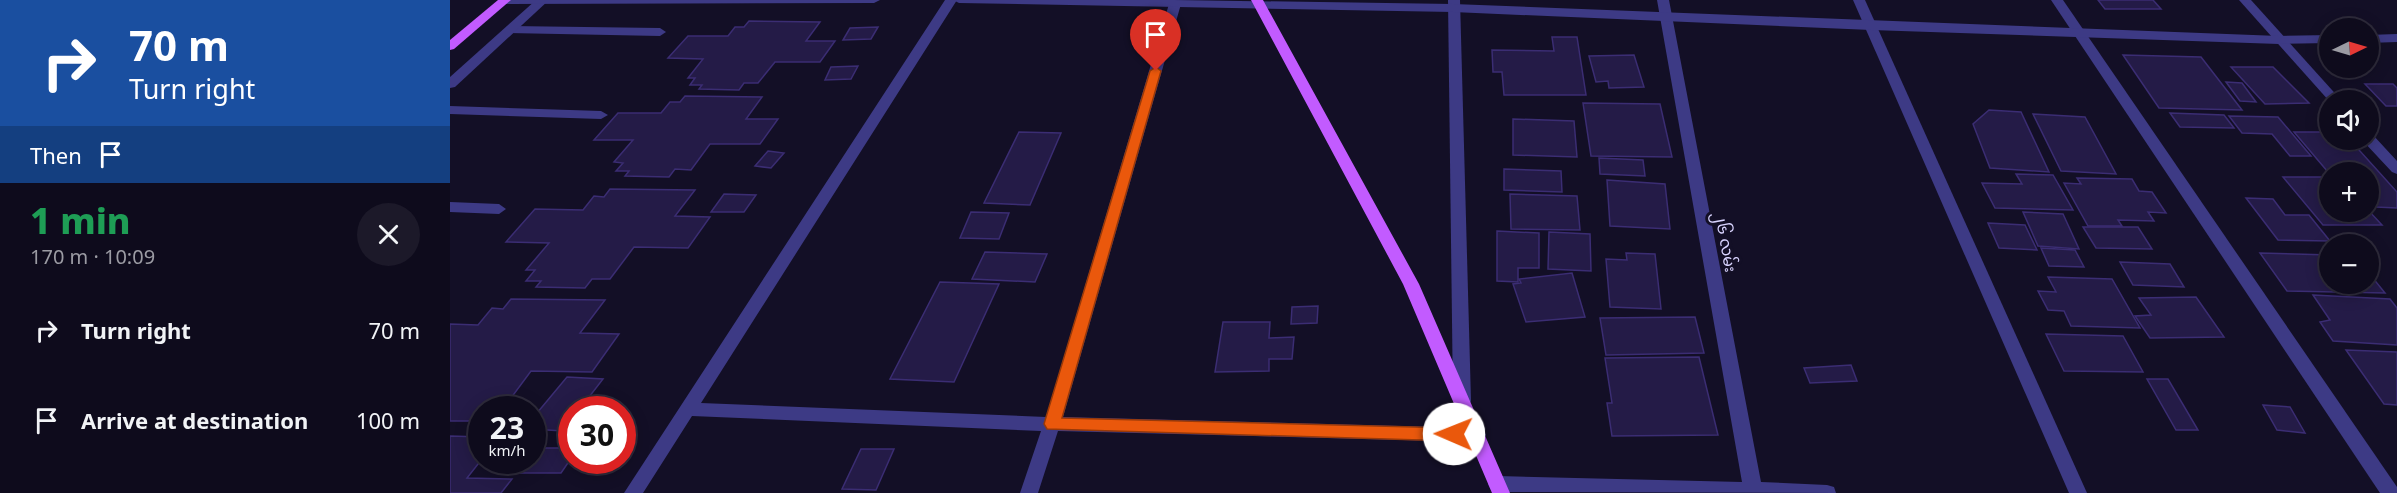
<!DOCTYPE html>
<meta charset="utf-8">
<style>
body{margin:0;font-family:"Noto Sans","Noto Sans Myanmar",sans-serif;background:#1c1929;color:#f1f3f6;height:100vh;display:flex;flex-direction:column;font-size:22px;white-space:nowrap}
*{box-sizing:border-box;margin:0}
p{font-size:20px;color:#9b9ba3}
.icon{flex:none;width:33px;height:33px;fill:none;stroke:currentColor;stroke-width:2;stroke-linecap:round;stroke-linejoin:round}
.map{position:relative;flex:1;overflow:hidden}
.panel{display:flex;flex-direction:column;background:#0e0b1c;width:450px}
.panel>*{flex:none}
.hud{background:#1a4fa0;color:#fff;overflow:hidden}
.needle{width:39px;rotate:85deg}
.controls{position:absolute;left:1869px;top:18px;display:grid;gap:12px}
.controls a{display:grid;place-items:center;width:60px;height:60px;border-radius:50%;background:#0e0b1c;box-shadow:0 3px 15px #0003,0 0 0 2px #2e2b3b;font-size:30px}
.speed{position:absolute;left:18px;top:396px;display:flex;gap:12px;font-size:30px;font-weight:700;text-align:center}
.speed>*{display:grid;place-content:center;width:78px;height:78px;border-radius:50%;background:#0e0b1c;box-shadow:0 3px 15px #0003,0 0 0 2px #2e2b3b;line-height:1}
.speed small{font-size:15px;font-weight:400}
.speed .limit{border:9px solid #d22;background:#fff;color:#111}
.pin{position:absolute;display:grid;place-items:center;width:51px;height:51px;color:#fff;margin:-62px -26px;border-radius:50% 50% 50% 0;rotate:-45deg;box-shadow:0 0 6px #0007}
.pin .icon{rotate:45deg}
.me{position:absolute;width:66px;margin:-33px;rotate:271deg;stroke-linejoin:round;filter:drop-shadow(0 0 4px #0008)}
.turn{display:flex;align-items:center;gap:21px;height:126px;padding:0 30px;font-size:27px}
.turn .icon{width:78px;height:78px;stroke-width:2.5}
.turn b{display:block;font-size:42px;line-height:51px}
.then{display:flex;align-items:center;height:57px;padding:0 30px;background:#0003;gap:12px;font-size:22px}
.round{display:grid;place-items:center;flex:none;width:63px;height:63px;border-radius:32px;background:#1c1929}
.head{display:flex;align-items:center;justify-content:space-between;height:102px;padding:0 30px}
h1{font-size:36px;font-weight:800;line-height:45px;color:#1e9e55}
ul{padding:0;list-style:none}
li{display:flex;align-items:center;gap:18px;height:90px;padding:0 30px}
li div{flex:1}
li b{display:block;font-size:22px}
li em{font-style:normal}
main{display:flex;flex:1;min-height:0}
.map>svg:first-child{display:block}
.building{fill:#241b47;stroke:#3b2d73;stroke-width:1.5}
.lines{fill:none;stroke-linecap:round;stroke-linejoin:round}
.service{fill:#3d3a85;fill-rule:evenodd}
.minor{fill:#3d3a85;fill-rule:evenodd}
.tertiary{fill:#3d3a85;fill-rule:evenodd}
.primary{fill:#c25bff;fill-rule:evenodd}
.route{fill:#ea580c;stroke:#983908;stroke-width:1.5}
.labels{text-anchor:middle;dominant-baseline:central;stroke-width:6;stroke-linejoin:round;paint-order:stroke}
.street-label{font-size:16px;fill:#d9d4ff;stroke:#130f26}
</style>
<main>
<section class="panel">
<div class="hud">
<div class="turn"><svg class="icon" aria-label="right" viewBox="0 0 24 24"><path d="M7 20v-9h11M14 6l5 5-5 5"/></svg><div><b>70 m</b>Turn right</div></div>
<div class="then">Then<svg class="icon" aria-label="arrive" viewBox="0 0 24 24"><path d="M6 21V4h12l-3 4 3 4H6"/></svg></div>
</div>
<div class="head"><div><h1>1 min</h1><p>170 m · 10:09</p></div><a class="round"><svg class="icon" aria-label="close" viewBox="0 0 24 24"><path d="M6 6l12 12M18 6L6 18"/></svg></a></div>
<ul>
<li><svg class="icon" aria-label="right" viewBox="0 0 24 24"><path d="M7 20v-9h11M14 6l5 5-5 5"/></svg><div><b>Turn right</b></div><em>70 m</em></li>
<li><svg class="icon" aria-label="arrive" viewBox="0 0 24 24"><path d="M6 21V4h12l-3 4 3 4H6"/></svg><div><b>Arrive at destination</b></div><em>100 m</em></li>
</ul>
</section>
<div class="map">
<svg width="1947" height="493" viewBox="0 0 1947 493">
<rect width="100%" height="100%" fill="#130f26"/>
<!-- building -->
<g class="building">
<polygon points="1648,0 1703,0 1711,9 1655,9"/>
<polygon points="299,21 370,22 356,41 385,41 370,62 325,62 308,83 294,83 289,90 249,89 252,85 240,85 245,78 238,78 253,59 218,58 238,36 278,36 285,27 294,27"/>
<polygon points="428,27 421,39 393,40 400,28"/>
<polygon points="1102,37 1127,37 1136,95 1054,95 1052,72 1043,72 1042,50 1104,51"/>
<polygon points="1184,55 1194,87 1159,88 1158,81 1146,82 1139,56"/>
<polygon points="1673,55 1751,57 1792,110 1709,108"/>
<polygon points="408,66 401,79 375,80 381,67"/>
<polygon points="1781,67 1823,67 1859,103 1815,104"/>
<polygon points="1776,82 1792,83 1806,102 1790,101"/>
<polygon points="1915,84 1943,84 1947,88 1947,106 1936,106"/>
<polygon points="235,96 312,97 296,119 328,119 310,144 260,144 241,170 225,169 219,177 175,176 179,171 166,171 173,163 164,162 183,140 144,140 168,113 211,113 220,102 230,102"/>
<polygon points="1133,103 1210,104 1222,157 1141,156"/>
<polygon points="1539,110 1571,112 1599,172 1540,168 1523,124"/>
<polygon points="1720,113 1774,115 1784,128 1730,127"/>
<polygon points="1583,114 1635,117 1666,174 1611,171"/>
<polygon points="1779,116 1828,117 1861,156 1840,156 1822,134 1792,133"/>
<polygon points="1063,119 1124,121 1127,157 1063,155"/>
<polygon points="569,132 611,133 580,205 534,203"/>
<polygon points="1844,132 1880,132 1880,140 1900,140 1947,192 1947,208 1926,207 1918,199 1918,172 1878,172"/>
<polygon points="318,151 334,153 321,168 305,166"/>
<polygon points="1149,158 1193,160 1195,176 1150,174"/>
<polygon points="1054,169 1111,171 1112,192 1054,190"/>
<polygon points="1566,174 1603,175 1623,210 1545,208 1532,183 1572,184"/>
<polygon points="1833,177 1880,177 1880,212 1918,210 1932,225 1873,225"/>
<polygon points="1627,178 1682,179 1689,191 1702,192 1716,213 1698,212 1704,221 1668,220 1672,226 1638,226 1614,183 1631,184"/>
<polygon points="1157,180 1215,184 1220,229 1160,226"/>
<polygon points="160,189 245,190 225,216 260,217 238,248 184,247 160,279 142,279 135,288 86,287 91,281 76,281 85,270 76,270 99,243 56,242 85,209 133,210 144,196 154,197"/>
<polygon points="274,194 306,195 294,212 261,212"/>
<polygon points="1060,194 1127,196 1130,230 1061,229"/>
<polygon points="1796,198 1823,199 1835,215 1859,215 1880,241 1828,240"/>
<polygon points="521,212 559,213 549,239 510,238"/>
<polygon points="1573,212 1613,214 1629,249 1588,246"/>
<polygon points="1538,223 1575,225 1587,250 1549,248"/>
<polygon points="1633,227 1688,227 1702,249 1646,248"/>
<polygon points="1047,231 1089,233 1089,268 1068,268 1068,282 1047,281"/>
<polygon points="1099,232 1140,234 1141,271 1098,269"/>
<polygon points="1591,248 1625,250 1634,267 1599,266"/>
<polygon points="535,252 597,254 585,282 522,279"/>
<polygon points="1176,253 1205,254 1211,309 1160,307 1156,259 1177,260"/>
<polygon points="1810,253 1880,255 1880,284 1918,284 1918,272 1935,293 1837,291"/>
<polygon points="1670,262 1720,264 1734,287 1683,285"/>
<polygon points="1122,273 1135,317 1076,322 1063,284 1071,283 1069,279"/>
<polygon points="1598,277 1662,279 1690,328 1621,326 1614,311 1598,310 1588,291 1606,292"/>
<polygon points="490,282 549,284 504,382 440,379"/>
<polygon points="1863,295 1940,299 1947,308 1947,345 1883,341 1870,322 1880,320"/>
<polygon points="1746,297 1774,337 1700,338 1685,316 1701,315 1689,298"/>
<polygon points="61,299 155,300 130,333 169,334 142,372 81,371 52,410 32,410 22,421 0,421 0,324 28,325 42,308 53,309"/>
<polygon points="868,306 867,323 841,324 842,307"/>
<polygon points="1245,317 1254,353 1156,355 1150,318"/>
<polygon points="773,322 820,322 819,338 844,337 842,359 819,359 819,371 765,372"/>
<polygon points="1596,334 1673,336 1693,372 1614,371"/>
<polygon points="1896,350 1947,352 1947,405 1934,404"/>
<polygon points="1249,357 1268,435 1162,436 1157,403 1162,403 1155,358"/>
<polygon points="1401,365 1407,381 1360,383 1354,368"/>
<polygon points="117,377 153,379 129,410 122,410 122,419 113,431 82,429 82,419"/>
<polygon points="1697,379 1718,379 1748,430 1726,430"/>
<polygon points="1813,405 1840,407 1855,433 1827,430"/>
<polygon points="0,436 32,437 32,459 17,478 62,479 51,493 0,493"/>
<polygon points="85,448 122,448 122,457 111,473 68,473 76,460 82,460 82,452"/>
<polygon points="411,449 444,449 426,490 392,489"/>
</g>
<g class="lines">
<!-- service -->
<g class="service">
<polygon points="60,26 210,28 216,32 210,36 56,33 56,27"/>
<polygon points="0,106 151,111 158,115 151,119 0,114"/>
<polygon points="0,202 49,204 56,209 49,214 0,212"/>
</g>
<!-- minor -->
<g class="minor">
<polygon points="86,0 99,0 5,87 0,88 0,77"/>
<polygon points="495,0 507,0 251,403 596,417 719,4 725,1 731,4 613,417 1027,428 1033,430 1036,435 1033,440 1027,442 608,431 588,493 570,493 591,431 242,416 193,493 174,493"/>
<polygon points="998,0 1010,0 1021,401 1018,406 1012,408 1006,406 1003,401"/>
<polygon points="1207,0 1219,0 1311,482 1377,485 1384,487 1386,493 1047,492 1041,490 1038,484 1041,478 1047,476 1292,482"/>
<polygon points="1403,0 1415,0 1637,493 1619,493"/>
<polygon points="1601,0 1613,0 1947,487 1947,493 1930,493"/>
<polygon points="1789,0 1801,0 1891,100 1880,102"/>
<polygon points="1918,134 1923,135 1947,161 1947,174 1942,172 1913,141 1912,140 1918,140"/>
</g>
<!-- tertiary -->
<g class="tertiary">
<polygon points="49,0 430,0 424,3 54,4 50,3"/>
<polygon points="503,0 725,0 1003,4 1829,36 1880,35 1880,43 1829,44 1421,30 1003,12 509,3"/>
<polygon points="1947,34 1947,42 1918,43 1918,35"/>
</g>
<!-- primary -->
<g class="primary">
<polygon points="48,0 61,0 4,49 0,50 0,40"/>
<polygon points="801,0 813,0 969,284 1060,493 1042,493 953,284"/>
</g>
</g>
<!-- route -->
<polygon class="route" points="706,67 711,71 612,418 1004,428 1010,430 1012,434 1010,439 1004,441 597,429 594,424 700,71"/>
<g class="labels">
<!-- street labels -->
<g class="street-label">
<text transform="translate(1276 242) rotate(80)">၂၆ လမ်း</text>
</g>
</g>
</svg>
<div class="controls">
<a><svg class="needle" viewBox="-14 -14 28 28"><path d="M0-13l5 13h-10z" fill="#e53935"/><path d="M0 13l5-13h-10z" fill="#9b9ba3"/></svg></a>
<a><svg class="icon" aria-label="sound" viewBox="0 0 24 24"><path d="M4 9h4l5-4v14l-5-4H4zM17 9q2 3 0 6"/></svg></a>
<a>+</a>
<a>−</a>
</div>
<div class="speed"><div>23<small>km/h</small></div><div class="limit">30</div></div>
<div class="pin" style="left:706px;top:71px;background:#d93025"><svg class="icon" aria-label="arrive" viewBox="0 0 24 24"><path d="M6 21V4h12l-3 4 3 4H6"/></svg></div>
<svg class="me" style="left:1004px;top:434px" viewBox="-20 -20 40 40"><circle r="19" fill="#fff"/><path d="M0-13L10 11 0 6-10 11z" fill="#ea580c"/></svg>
</div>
</main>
